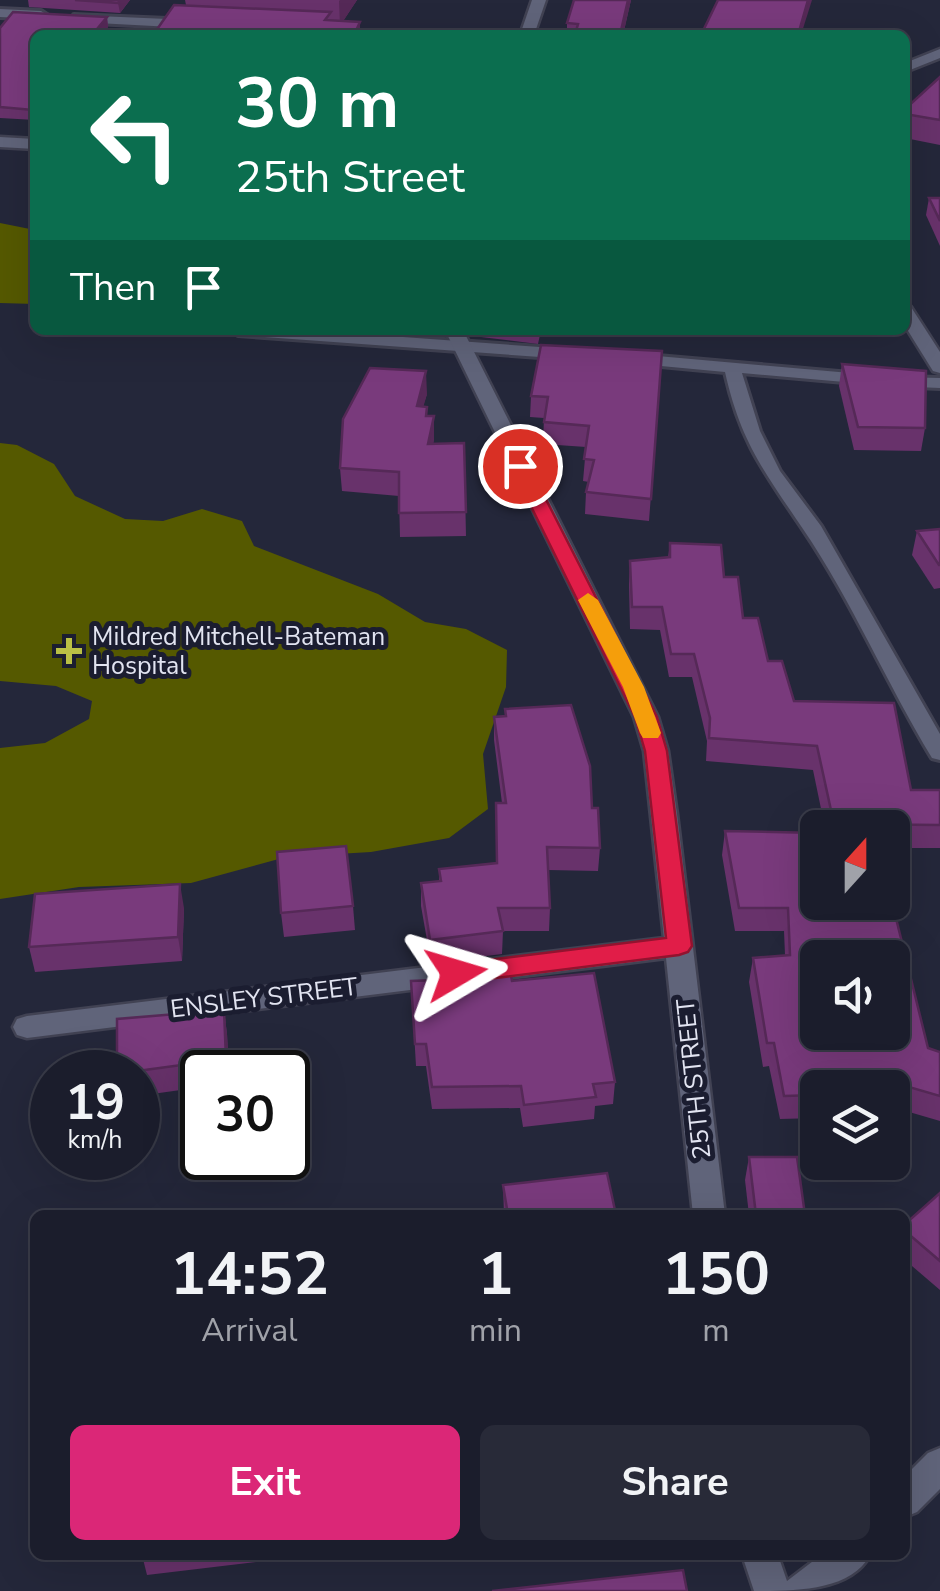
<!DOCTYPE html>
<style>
body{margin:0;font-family:"Nunito Sans",sans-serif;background:#282a38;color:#f1f3f6;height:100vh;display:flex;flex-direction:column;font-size:38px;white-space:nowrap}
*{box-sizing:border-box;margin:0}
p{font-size:32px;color:#a0a2a9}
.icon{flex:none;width:55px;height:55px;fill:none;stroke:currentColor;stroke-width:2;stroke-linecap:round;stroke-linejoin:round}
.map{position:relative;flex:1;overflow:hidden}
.panel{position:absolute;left:30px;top:1210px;width:880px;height:350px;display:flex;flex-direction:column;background:#1b1d2c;border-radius:15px;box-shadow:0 10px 40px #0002,0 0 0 2px #393b48}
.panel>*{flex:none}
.banner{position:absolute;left:30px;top:30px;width:880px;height:305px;border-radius:15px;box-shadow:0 10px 40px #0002,0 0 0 2px #393b48;background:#0b6e4f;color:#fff;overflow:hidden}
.needle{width:65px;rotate:21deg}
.fabs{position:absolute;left:800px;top:810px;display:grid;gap:20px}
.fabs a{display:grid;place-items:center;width:110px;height:110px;border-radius:15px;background:#1b1d2c;box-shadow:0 10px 40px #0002,0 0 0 2px #393b48;font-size:50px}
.speed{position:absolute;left:30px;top:1050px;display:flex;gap:20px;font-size:50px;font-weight:700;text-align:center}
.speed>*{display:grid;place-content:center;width:130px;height:130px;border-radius:50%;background:#1b1d2c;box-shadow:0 10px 40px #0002,0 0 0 2px #393b48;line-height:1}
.speed small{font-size:25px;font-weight:400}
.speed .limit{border:5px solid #111;border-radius:15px;background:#fff;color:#111}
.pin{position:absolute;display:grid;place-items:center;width:85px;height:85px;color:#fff;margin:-42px;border:5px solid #fff;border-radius:50%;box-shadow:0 2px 10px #0007}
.me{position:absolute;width:110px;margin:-55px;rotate:83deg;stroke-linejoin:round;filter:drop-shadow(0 0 8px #0008)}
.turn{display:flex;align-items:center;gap:35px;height:210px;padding:0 40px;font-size:45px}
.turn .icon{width:130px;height:130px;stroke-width:2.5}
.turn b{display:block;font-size:70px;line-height:85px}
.then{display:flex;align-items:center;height:95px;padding:0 40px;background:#0003;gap:20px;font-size:38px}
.eta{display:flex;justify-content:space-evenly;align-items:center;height:170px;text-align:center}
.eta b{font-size:60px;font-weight:700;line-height:70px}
.action{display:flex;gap:20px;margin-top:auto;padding:20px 40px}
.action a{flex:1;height:115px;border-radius:15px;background:#db2777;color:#fff;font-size:40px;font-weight:700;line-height:115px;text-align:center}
.action a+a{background:#282a38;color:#f1f3f6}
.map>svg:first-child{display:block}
.forest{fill:#555900}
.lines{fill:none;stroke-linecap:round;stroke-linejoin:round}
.lane-casing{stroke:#414253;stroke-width:6}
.street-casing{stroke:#414253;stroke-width:5}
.lane{fill:#60647a;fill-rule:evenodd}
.street{fill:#60647a;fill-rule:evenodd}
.wall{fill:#68326b}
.shaded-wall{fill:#552957}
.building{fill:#793a7c;stroke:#552957;stroke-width:2.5;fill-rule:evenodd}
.route{fill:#e11d48;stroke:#92132f;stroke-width:2.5}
.slow{fill:#f59e0b}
.poi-dot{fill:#bac045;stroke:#1b1d30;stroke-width:4}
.labels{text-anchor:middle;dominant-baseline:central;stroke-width:10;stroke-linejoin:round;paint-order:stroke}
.poi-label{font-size:25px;fill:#e2e4f1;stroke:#1b1d30;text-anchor:start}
.street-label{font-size:25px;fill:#e2e4f1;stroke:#1b1d30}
</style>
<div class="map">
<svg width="940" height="1591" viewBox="0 0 940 1591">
<rect width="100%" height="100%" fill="#24273a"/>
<!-- forest -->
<g class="forest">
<polygon points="0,223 35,230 35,304 0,303"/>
<polygon points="0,443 17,445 54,464 75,496 125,519 163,521 202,509 242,521 254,546 378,594 425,622 466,629 507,650 506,687 483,754 488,809 449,838 371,852 286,857 191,883 79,887 0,899 0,748 45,743 89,719 92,701 56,686 0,681"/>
</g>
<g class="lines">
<defs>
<g id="lane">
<polygon points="0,9 41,11 47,15 41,19 0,17"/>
<polygon points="74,15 191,20 197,24 191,28 78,22 74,21"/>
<polygon points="230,330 306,330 568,349 576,354 568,359 238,335"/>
<path d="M 635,354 L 873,375 L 873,383 L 867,384 L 742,373 L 760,431 L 780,471 L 821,526 L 940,734 L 940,760 L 932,758 C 887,684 852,601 803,529 C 764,471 741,443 725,372 L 629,363 L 627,359 Z"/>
<polygon points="899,377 940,378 940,388 893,386 893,378"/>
</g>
<g id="street">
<polygon points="532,0 546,0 534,35 520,35"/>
<polygon points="940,49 940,58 905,72 905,63"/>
<polygon points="0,137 35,139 35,149 0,147"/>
<polygon points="905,306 911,307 940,352 940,373 933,371 905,326"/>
<polygon points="445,330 463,330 658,717 668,751 677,814 725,1215 693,1215 666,958 27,1038 17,1035 13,1027 17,1019 27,1016 664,938 644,751 634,717"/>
<polygon points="940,1448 940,1489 917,1512 905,1517 905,1476 928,1453"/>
<path d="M 742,1555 L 778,1555 L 787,1581 L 821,1555 L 870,1555 C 851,1591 795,1591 754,1591 Z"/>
</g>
</defs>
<!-- lane casing -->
<use href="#lane" class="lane-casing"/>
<!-- street casing -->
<use href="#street" class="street-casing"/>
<!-- lane -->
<use href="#lane" class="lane"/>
<!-- street -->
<use href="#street" class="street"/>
</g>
<!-- wall -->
<g class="wall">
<polygon points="28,0 130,0 120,13 29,7"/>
<polygon points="185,0 357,0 343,21 360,35 186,5"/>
<polygon points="631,0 623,35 567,35 567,23"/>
<polygon points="107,17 108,27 35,120 0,118 0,28"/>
<polygon points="940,77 940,145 905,138 905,109"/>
<polygon points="929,198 940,198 940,246 926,215"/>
<polygon points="481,330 541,330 538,344 481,337"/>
<polygon points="662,351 649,521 585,514 586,492 589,482 583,481 586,447 543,444 544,418 530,417 531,396"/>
<polygon points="842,364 925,428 921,451 854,450 839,386"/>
<polygon points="427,394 423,406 434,439 433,444 464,443 466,536 400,537 399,496 342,491 340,468"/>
<polygon points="940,529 940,588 934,589 912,555 917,531"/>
<polygon points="670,543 724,577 743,618 768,661 794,701 911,790 940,790 940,848 892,848 892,828 825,828 813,770 706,761 707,741 692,677 669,677 660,630 630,629 629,584 630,561 668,558"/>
<polygon points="505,709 592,808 600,848 598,871 548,870 550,908 549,931 503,931 502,954 431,963 421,906 421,883 439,881 439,869 496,863 502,803 494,740 494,717 505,717"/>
<polygon points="725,831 928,1048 940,1052 940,1121 892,1107 892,1088 818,1088 818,1118 780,1119 769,1066 763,1067 749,982 753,958 785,955 784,931 735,931 722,855"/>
<polygon points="353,906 355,930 284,937 281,913"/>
<polygon points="184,908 182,961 35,972 29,947"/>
<polygon points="435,969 512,981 615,1082 613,1104 595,1106 594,1119 523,1127 520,1108 432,1109 426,1066 416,1066 411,981 435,980"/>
<polygon points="224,1010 227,1034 229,1072 202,1072 202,1087 138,1096 138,1072 117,1072"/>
<polygon points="749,1157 805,1215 749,1215 745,1180"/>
<polygon points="503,1185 616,1215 504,1215"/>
<polygon points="940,1193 940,1290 905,1260 905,1224"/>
<polygon points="142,1555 298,1555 299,1557 147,1575"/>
</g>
<!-- shaded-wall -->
<g class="shaded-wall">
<polygon points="120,0 130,0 120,13 118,3"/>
<polygon points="340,0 357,0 340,26 339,1"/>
<polygon points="628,0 631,0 623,35 620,35"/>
<polygon points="808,0 812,0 801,35 798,35"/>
<polygon points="107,17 108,27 102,35 92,35"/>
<polygon points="360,22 360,35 354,35"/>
<polygon points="426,371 427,394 417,429 417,406"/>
<polygon points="434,416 434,439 429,467 428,444"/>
<polygon points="180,884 184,908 182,961 178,937"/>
<polygon points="224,1010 227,1034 229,1072 226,1059"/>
</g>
<!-- building -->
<g class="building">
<polygon points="75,0 120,0 118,3"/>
<polygon points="574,0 628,0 620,35 575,35 578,24 567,23"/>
<polygon points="718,0 808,0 798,35 701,35"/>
<polygon points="174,5 331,12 325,20 360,22 354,35 153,35"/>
<polygon points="13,12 107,17 92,35 35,35 35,107 33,110 0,107 0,28"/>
<polygon points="940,77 940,120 905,114 905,109"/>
<polygon points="929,198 940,198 940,221"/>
<polygon points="541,345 662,351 651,499 586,492 594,460 584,459 589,426 544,422 548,397 531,396"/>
<polygon points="842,364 926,371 925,428 858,427"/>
<polygon points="370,368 426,371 417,406 427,407 426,416 434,416 428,444 464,443 466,512 399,513 399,472 340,468 343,419"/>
<polygon points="940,529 940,565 939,565 917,531"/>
<polygon points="670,543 721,545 724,577 738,577 743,618 758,618 768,661 782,661 794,701 894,703 911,790 940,790 940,825 834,824 817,746 709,738 710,718 694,654 671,654 662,607 632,607 630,561 670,557"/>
<polygon points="571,705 590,766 592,808 598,808 600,848 547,847 550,908 498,908 503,931 430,940 421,883 441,881 439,869 497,863 496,803 506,803 494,717 506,716 505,709"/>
<path d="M 725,831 L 818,833 L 818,902 L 892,902 L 928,1048 L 940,1052 L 940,1096 L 861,1073 L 864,1088 L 818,1088 L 818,1095 L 784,1096 L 774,1043 L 767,1043 L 753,958 L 790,955 L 788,908 L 739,908 ZM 818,958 L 892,958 L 892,1032 L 818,1032 Z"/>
<polygon points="346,846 353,906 281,913 277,852"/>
<polygon points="180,884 178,937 29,947 35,894"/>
<polygon points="508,960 512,981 594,973 615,1082 593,1084 596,1097 524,1105 521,1086 432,1087 426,1044 415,1044 411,981 437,980 435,969"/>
<polygon points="224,1010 226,1059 130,1072 117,1072 117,1019"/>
<polygon points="749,1157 797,1157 805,1215 756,1215"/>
<polygon points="607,1173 616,1215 508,1215 503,1185"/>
<polygon points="940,1193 940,1261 905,1231 905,1224"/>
<polygon points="683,1570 687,1591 492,1591"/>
</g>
<!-- route -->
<polygon class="route" points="520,461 529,466 657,717 667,751 692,946 688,952 679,955 456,983 448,980 444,973 448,966 456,964 666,938 645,751 635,717 511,466"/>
<!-- slow -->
<polygon class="slow" points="588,593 598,600 644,687 661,733 658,738 643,738 640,733 623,687 578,600"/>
<!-- markers -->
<path class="poi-dot" d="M64 636h10v10h10v10h-10v10h-10v-10h-10v-10h10z"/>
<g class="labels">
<!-- poi labels -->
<g class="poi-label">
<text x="92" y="637">Mildred Mitchell-Bateman<tspan x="92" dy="29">Hospital</tspan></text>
</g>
<!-- street labels -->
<g class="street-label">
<text transform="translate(264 998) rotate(-7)">ENSLEY STREET</text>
<text transform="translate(694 1079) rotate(-96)">25TH STREET</text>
</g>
</g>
</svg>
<div class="fabs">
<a><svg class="needle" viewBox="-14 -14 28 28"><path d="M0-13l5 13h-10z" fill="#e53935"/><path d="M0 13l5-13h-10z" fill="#a0a2a9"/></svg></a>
<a><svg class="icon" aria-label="sound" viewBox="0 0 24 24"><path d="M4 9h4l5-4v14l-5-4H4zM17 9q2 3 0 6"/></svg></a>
<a><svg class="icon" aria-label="layers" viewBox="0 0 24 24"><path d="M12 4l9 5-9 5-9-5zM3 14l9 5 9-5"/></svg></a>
</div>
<div class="speed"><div>19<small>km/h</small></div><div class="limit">30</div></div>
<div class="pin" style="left:520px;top:466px;background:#d93025"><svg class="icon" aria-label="arrive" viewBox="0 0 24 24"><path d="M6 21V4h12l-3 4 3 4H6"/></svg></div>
<svg class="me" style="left:456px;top:973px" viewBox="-20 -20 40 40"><path d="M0-17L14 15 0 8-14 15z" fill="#e11d48" stroke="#fff" stroke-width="4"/></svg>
<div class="banner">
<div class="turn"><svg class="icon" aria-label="left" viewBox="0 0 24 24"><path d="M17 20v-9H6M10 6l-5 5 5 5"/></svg><div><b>30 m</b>25th Street</div></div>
<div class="then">Then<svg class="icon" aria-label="arrive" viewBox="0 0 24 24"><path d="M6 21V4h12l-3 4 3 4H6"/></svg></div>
</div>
<section class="panel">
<div class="eta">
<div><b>14:52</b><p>Arrival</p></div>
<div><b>1</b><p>min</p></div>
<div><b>150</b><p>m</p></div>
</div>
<div class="action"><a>Exit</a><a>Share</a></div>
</section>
</div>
